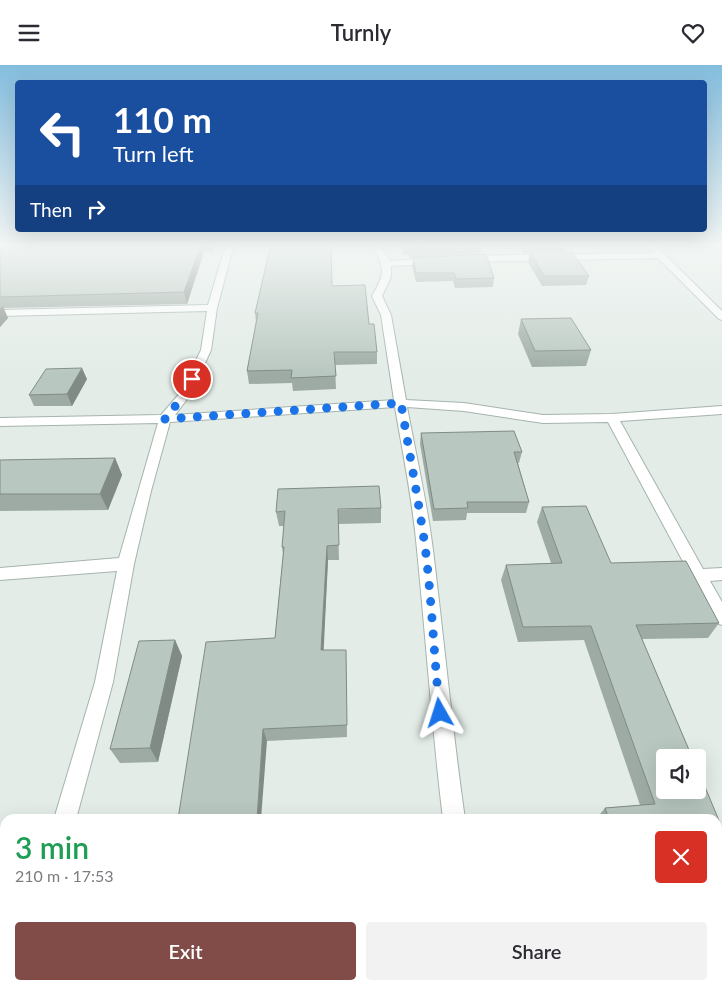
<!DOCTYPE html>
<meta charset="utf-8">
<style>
body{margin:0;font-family:Lato,sans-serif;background:#f2f2f3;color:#2b2b33;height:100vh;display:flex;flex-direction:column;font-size:19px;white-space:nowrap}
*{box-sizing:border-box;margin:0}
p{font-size:16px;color:#7c7c81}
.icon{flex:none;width:28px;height:28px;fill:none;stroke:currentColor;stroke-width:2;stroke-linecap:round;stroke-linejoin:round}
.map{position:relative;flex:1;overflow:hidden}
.sheet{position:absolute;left:0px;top:749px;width:722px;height:176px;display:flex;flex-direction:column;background:#fff;border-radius:15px 15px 0 0;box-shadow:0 5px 20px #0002}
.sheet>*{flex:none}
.hud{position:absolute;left:15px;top:15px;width:692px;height:152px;border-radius:5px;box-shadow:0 5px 20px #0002;background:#1a4fa0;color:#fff;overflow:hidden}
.buttons{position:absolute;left:656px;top:684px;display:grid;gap:10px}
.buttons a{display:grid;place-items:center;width:50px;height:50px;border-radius:5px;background:#fff;box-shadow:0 5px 20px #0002;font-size:25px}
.pin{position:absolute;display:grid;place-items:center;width:42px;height:42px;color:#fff;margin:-21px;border:2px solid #fff;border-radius:50%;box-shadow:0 1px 5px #0007}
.me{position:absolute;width:55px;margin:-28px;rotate:354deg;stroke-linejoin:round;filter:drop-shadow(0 0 4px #0008)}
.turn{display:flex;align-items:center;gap:18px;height:105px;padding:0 15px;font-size:22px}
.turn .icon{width:65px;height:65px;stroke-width:2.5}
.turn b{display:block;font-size:35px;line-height:42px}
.then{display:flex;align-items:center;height:48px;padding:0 15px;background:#0003;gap:10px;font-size:19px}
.round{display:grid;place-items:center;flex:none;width:52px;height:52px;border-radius:5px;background:#f2f2f3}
.headline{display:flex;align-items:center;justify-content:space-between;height:85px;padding:0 15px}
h1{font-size:30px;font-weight:600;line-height:38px;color:#1e9e55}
.action{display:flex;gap:10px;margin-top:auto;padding:10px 15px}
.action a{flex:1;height:58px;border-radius:5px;background:#814c48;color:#fff;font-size:20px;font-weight:600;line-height:58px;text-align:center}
.action a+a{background:#f2f2f3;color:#2b2b33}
header{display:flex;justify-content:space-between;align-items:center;height:65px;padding:0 15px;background:#fff;font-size:22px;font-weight:600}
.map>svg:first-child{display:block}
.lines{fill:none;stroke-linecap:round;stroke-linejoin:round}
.minor-casing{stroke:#a6b4ad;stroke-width:2}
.minor{fill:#fff;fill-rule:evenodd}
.wall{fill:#9eaba5}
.shaded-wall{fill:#818b86}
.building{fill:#b8c7c0;stroke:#818b86}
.route{stroke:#1a73e8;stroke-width:9;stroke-dasharray:0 16.2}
</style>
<header><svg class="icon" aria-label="menu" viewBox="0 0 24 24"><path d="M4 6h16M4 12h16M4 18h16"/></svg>Turnly<svg class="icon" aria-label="heart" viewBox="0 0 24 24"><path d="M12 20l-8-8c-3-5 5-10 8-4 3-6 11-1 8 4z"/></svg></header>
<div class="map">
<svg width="722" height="924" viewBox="0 0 722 924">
<rect width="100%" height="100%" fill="#e3ece7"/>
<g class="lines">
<defs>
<g id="minor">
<path d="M 226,179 L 234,179 L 217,243 L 211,285 L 191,329 L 175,350 L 394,335 L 381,250 L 372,231 C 386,207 385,203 371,179 L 379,179 L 390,196 L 431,193 L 435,196 L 431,199 L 391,201 L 391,212 L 382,231 L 391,250 L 406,335 L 464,338 L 543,350 L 612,349 L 722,341 L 722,349 L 620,356 L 703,504 L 722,503 L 722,515 L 710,516 L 722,537 L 722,560 L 716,558 L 608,357 L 543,358 L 464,346 L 407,342 C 416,390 427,437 433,485 C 444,574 452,664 465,754 L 443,754 C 432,664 426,575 417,485 C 413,437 403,390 395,342 L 170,357 L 151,426 L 134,499 L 113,617 L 76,754 L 54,754 L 95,617 L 117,506 L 0,515 L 0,503 L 119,493 L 158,358 L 0,361 L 0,353 L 161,350 L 180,328 L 201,285 L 207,246 L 0,251 L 0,245 L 208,240 Z"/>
<polygon points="645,179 654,179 722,246 722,255 719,254 658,193 467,197 463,194 467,191 653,188"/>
<polygon points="277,920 344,920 343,924 276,924"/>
<polygon points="464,920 490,920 491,924 465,924"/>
<polygon points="544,920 648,920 649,924 545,924"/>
</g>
</defs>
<!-- minor casing -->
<use href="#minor" class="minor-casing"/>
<!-- minor -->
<use href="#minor" class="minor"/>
</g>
<!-- wall -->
<g class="wall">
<polygon points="0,179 215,179 213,187 204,187 187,239 3,243 8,253 0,262"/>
<polygon points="400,179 482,179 481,188 410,193 409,190 403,190"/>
<polygon points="519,179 597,179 565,180 564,187 589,211 586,220 542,221 528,197 530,188 523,188"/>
<polygon points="413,193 494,213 493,222 455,223 453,216 416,217 412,202"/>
<polygon points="332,221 369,259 377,287 377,299 335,300 336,324 293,326 292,318 249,319 247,306 256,257 255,248"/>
<polygon points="521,254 591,285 586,301 532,302 518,269"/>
<polygon points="87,314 72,341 34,341 29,330"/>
<polygon points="421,368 522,387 519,398 518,398 529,437 526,448 467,448 466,455 433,456 420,379"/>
<polygon points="115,393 122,410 108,445 0,446 0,395"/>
<polygon points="542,442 611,498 719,558 708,573 642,574 720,758 718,759 718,754 596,754 605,743 640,740 584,575 518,577 501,515 506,500 551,498 537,457"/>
<polygon points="381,443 381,458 338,459 339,495 328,495 323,585 346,585 347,672 267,676 178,754 275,573 283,489 282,482 284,461 279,461 276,447"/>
<polygon points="175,575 182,591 158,697 120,698 110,684"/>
</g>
<!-- shaded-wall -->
<g class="shaded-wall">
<polygon points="201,179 203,179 204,187 187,239 184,227"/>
<polygon points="212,179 215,179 213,187"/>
<polygon points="3,241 8,253 0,262 0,244"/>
<polygon points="82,303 87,314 72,341 67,329"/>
<polygon points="115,393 122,410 108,445 100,429"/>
<polygon points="327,481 328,495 323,599 321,585"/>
<polygon points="175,575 182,591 158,697 150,683"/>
<polygon points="263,664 267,676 261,754 257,754"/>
</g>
<!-- building -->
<g class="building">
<polygon points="0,179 201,179 184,227 0,232"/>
<polygon points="271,179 331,179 332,221 365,220 369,259 374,259 377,287 334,287 336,311 291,313 292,305 247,306 258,248 255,248"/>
<polygon points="403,179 467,179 411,183 410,180 403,181"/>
<polygon points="530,187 572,187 589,211 544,211"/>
<polygon points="486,189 494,213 456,214 454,208 416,208 413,193"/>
<polygon points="571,253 591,285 535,286 521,254"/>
<polygon points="82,303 67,329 29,330 46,304"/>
<polygon points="514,366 522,387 514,387 529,437 467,437 468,443 434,444 421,368"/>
<polygon points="115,393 100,429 0,429 0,395"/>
<polygon points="379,421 381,443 338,444 339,480 327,481 321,585 346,585 347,660 263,664 257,754 178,754 206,577 275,573 284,482 282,482 285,446 276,447 278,424"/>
<polygon points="586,441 611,498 686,496 719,558 636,560 692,692 665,692 665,725 698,725 698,705 720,758 718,758 718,754 609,754 605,743 655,739 591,561 523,562 506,500 562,498 542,442"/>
<polygon points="175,575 150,683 110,684 139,576"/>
</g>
<!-- sky -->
<linearGradient id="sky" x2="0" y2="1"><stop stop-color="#83bdde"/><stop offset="0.58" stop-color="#f2f6f4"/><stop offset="1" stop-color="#f2f6f4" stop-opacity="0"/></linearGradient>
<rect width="722" height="309" fill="url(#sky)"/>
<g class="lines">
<!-- route -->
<path class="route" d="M 192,314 L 185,329 L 165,354 L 401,338 C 409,386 418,433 425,481 C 432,537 434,593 440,648"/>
</g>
</svg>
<div class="buttons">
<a><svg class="icon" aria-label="sound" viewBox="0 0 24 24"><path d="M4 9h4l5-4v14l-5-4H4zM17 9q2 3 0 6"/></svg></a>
</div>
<div class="pin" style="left:192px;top:314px;background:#d93025"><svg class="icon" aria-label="arrive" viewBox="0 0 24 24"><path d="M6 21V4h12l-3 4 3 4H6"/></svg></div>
<svg class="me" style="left:440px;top:648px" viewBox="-20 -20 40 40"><path d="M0-17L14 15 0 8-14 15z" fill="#1a73e8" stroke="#fff" stroke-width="4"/></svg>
<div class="hud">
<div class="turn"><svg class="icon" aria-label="left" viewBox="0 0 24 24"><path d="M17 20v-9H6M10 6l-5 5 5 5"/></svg><div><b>110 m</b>Turn left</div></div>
<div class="then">Then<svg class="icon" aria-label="right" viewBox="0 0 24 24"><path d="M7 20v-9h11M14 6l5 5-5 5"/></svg></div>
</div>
<section class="sheet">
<div class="headline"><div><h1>3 min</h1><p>210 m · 17:53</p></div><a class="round" style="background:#d93025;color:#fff"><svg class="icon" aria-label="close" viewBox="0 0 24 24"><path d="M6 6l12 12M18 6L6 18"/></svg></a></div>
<div class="action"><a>Exit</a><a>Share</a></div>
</section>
</div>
